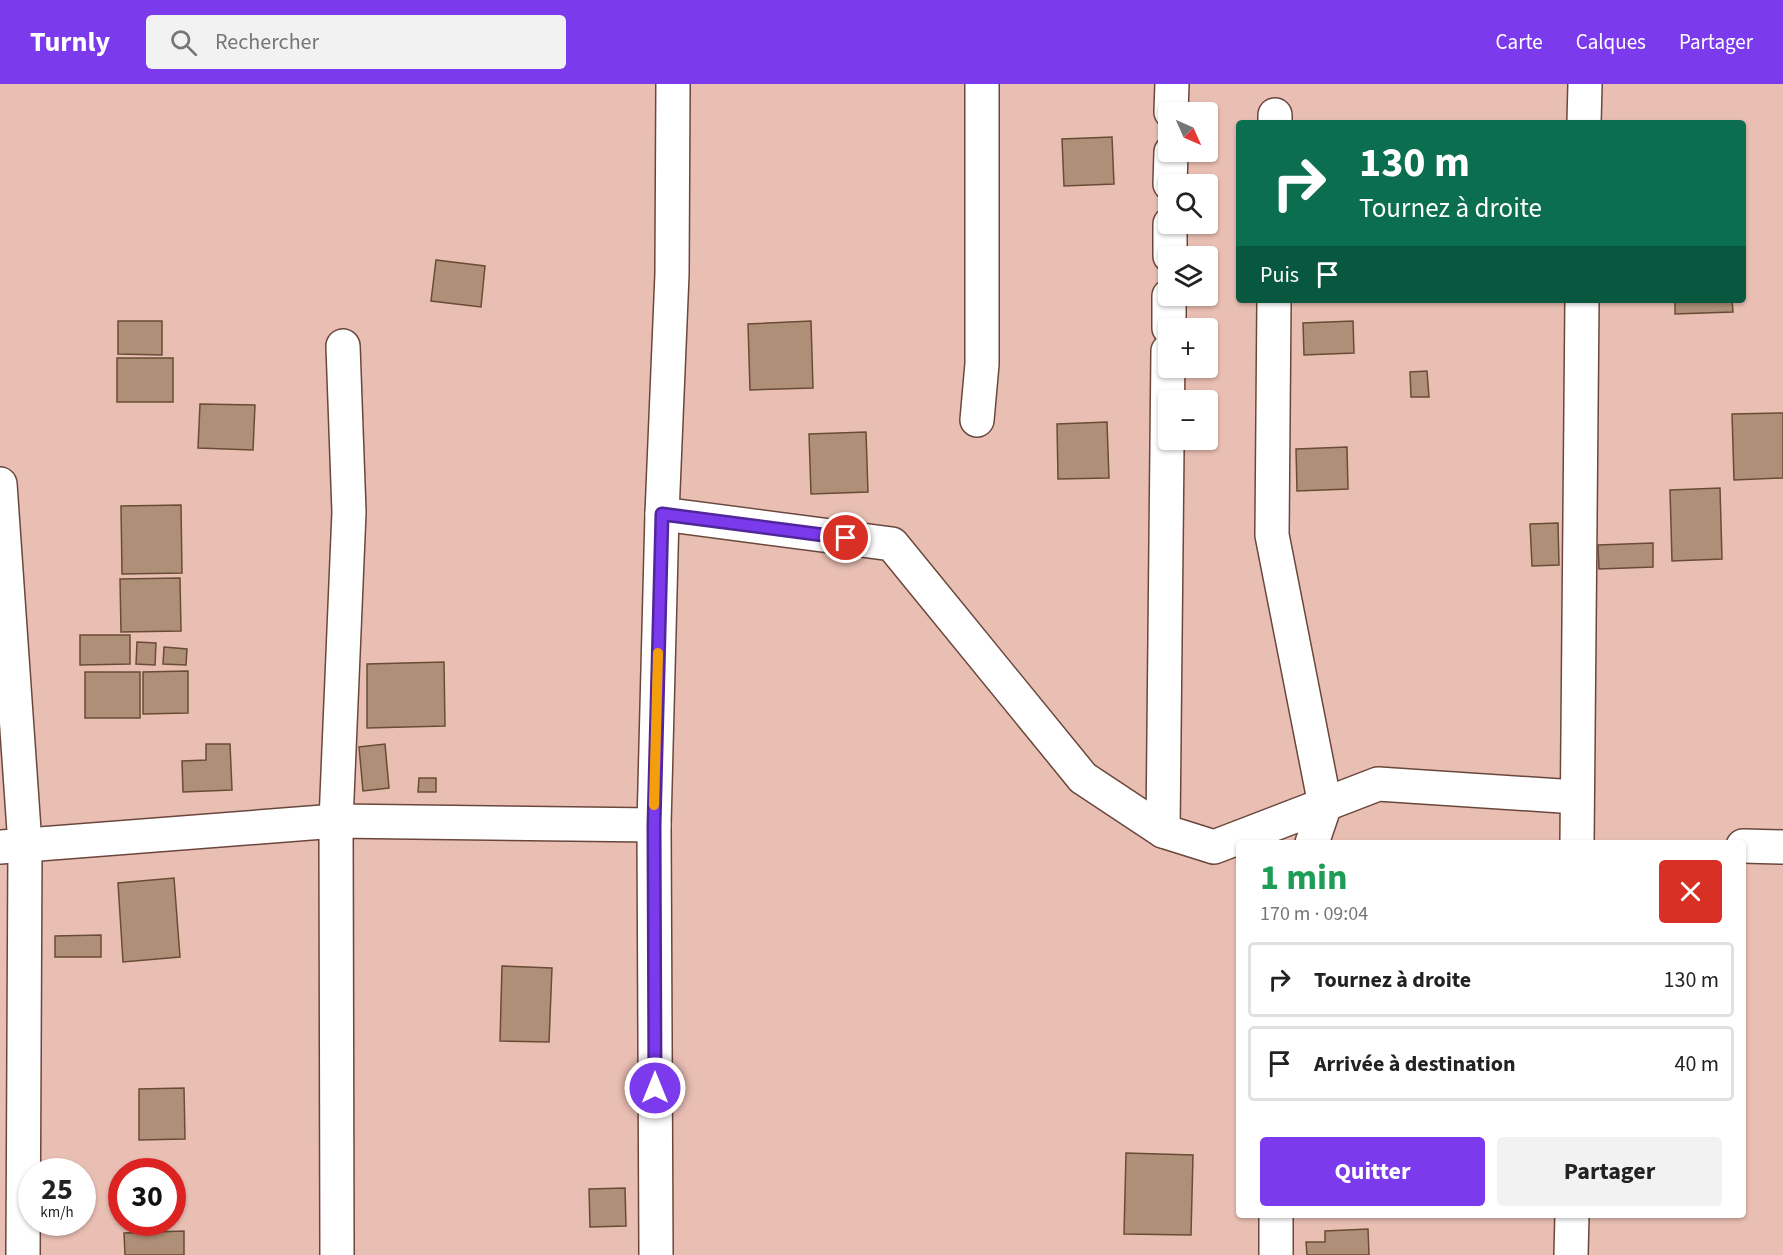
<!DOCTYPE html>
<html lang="fr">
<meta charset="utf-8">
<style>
body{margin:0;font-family:"Source Sans 3",sans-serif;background:#f2f2f2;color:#222;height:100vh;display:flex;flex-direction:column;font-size:22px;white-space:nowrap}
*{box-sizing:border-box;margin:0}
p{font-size:20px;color:#767676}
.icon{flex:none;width:33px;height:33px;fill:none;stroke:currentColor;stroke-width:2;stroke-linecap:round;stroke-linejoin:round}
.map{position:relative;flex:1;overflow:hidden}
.side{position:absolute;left:1236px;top:756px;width:510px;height:378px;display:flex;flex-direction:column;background:#fff;border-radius:6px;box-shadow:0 2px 4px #0004}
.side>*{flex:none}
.banner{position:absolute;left:1236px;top:36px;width:510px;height:183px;border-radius:6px;box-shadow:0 2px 4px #0004;background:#0b6e4f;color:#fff;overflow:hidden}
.needle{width:39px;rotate:135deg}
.fabs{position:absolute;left:1158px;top:18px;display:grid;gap:12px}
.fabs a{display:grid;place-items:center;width:60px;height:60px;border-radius:6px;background:#fff;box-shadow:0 2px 4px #0004;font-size:30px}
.speed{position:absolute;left:18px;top:1074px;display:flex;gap:12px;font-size:30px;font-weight:700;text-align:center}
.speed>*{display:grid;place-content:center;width:78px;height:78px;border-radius:50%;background:#fff;box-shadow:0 2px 4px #0004;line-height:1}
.speed small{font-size:15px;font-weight:400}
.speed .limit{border:9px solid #d22;background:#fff;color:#111}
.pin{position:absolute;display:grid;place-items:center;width:51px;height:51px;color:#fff;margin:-26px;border:3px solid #fff;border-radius:50%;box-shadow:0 2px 6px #0007}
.me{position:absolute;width:66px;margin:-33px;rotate:0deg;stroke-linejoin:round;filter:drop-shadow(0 0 4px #0008)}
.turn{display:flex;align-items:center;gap:21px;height:126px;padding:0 24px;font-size:27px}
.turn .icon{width:78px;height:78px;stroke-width:2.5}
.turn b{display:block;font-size:42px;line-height:51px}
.then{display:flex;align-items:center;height:57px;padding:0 24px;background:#0003;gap:12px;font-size:22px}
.round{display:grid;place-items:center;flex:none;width:63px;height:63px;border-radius:6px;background:#f2f2f2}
.head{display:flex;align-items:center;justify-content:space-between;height:102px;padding:0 24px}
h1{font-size:36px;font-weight:700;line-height:45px;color:#1e9e55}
.button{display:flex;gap:12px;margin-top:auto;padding:12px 24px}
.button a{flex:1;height:69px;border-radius:6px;background:#7c3aed;color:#fff;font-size:24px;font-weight:700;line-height:69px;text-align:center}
.button a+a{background:#f2f2f2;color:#222}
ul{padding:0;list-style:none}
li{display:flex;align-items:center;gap:18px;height:75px;margin:0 12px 9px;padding:0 12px;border:3px solid #e0e0e0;border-radius:6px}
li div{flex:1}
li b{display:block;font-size:22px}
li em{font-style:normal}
header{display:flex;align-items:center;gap:36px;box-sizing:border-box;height:84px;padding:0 30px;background:#7c3aed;color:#fff}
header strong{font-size:28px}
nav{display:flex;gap:33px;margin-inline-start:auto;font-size:21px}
.search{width:420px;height:54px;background:#f2f2f2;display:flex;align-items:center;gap:15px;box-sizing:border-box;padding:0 21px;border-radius:6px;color:#767676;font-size:22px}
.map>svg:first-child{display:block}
.building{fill:#af8f77;stroke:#694c36;stroke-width:1.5}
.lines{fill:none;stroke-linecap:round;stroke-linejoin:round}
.minor-casing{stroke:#6a473c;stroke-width:36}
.minor{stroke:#fff;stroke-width:33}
.route-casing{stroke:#51269a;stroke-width:15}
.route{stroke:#7c3aed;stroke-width:10}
.slow{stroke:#f59e0b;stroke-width:10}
</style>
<header>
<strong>Turnly</strong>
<div class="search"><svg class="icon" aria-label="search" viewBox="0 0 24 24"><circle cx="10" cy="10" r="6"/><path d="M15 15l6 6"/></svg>Rechercher</div>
<nav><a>Carte</a><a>Calques</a><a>Partager</a></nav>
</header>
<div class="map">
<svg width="1783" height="1171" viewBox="0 0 1783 1171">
<rect width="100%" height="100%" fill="#eabfb3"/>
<!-- building -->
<g class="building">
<polygon points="1112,53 1114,100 1064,102 1062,55"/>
<polygon points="436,176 485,182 481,223 431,217"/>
<polygon points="1675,216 1732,216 1733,228 1675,230"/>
<polygon points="118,237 162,237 162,271 118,270"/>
<polygon points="811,237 813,304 750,306 748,240"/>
<polygon points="1353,237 1354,269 1304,271 1303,239"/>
<rect x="117" y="274" width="56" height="44"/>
<polygon points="1427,287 1429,313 1411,313 1410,288"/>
<polygon points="200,320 255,321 253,366 198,364"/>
<polygon points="1783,329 1783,394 1734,396 1732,330"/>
<polygon points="1107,338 1109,394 1058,395 1057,340"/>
<polygon points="866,348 868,408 811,410 809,350"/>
<polygon points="1347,363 1348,405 1297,407 1296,365"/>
<polygon points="1720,404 1722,475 1672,477 1670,406"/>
<polygon points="181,421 182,489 122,490 121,422"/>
<polygon points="1558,439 1559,481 1532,482 1530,440"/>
<polygon points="1653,459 1653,483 1599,485 1598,461"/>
<polygon points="180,494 181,547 121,548 120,495"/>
<polygon points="80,551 130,551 130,580 80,581"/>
<polygon points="137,558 156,559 155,581 136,580"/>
<polygon points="164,563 187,565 186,581 163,580"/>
<polygon points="444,578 445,642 367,644 367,580"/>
<polygon points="188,587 188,629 143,630 143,588"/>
<rect x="85" y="588" width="55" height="46"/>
<polygon points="206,660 230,660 232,706 183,708 182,677 206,676"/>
<polygon points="385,660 389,704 363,707 359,663"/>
<polygon points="419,694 436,694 436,708 418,708"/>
<polygon points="174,794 180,873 123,878 118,799"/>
<polygon points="101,851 101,873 55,873 55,852"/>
<polygon points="502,882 552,884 549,958 500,957"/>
<polygon points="184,1004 185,1055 139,1056 139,1005"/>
<polygon points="1126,1069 1193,1071 1191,1151 1124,1150"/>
<polygon points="625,1104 626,1142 590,1143 589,1105"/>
<polygon points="1368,1145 1369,1171 1307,1171 1306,1158 1325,1158 1325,1147"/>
<polygon points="184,1147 184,1171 125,1171 124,1149"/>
</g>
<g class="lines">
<defs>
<g id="minor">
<polyline points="1171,28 1172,0"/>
<polyline points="1275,39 1275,31"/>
<polyline points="1584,39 1585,0"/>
<polyline points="1170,100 1171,68"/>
<polyline points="1170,172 1170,140"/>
<polyline points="1274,216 1272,451 1325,721 1312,759"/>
<polyline points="1169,244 1169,212"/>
<polyline points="977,336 982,280 982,0"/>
<polyline points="0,400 25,761 23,1171"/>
<polyline points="662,430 892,460 1083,694 1163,747 1214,763 1378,700 1576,713"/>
<polyline points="1163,747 1168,267"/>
<polyline points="1577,759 1582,216"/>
<polyline points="1743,762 1783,763"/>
<polyline points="0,763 336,737 654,741"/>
<polyline points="1276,1131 1276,1171"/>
<polyline points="337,1171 336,737 349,428 343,262"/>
<polyline points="656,1171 654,741 662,430 672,190 673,0"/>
<polyline points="1571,1171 1572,1131"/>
</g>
</defs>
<!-- minor casing -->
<use href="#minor" class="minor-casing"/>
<!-- minor -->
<use href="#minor" class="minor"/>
</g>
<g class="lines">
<defs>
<polyline id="route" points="655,1004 654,741 662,430 846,454"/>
</defs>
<!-- route casing -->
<use href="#route" class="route-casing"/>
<!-- route -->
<use href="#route" class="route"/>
<!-- slow -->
<polyline class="slow" points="654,721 658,569"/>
</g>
</svg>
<div class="fabs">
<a><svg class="needle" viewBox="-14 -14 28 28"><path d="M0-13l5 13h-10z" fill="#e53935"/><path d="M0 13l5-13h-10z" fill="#767676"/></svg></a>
<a><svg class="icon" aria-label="search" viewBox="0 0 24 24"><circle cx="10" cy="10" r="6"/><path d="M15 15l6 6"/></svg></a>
<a><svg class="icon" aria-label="layers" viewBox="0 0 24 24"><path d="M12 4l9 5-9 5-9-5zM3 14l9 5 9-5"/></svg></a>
<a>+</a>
<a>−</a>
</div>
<div class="speed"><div>25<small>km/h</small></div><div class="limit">30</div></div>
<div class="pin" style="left:846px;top:454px;background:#d93025"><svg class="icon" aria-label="arrive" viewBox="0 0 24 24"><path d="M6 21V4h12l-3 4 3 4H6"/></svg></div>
<svg class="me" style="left:655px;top:1004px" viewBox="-20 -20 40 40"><circle r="17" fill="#7c3aed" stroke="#fff" stroke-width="3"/><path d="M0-11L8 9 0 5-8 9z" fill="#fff"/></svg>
<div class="banner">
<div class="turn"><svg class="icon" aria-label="right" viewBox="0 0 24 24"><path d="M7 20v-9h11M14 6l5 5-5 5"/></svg><div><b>130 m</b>Tournez à droite</div></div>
<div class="then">Puis<svg class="icon" aria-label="arrive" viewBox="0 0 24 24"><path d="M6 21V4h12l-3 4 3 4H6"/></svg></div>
</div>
<section class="side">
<div class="head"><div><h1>1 min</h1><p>170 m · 09:04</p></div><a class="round" style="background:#d93025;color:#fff"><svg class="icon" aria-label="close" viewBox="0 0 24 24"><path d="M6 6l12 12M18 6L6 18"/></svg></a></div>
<ul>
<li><svg class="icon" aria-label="right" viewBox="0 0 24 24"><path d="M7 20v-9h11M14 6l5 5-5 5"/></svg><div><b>Tournez à droite</b></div><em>130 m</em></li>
<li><svg class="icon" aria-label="arrive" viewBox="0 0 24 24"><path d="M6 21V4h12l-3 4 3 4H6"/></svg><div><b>Arrivée à destination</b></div><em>40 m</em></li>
</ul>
<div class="button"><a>Quitter</a><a>Partager</a></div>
</section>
</div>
